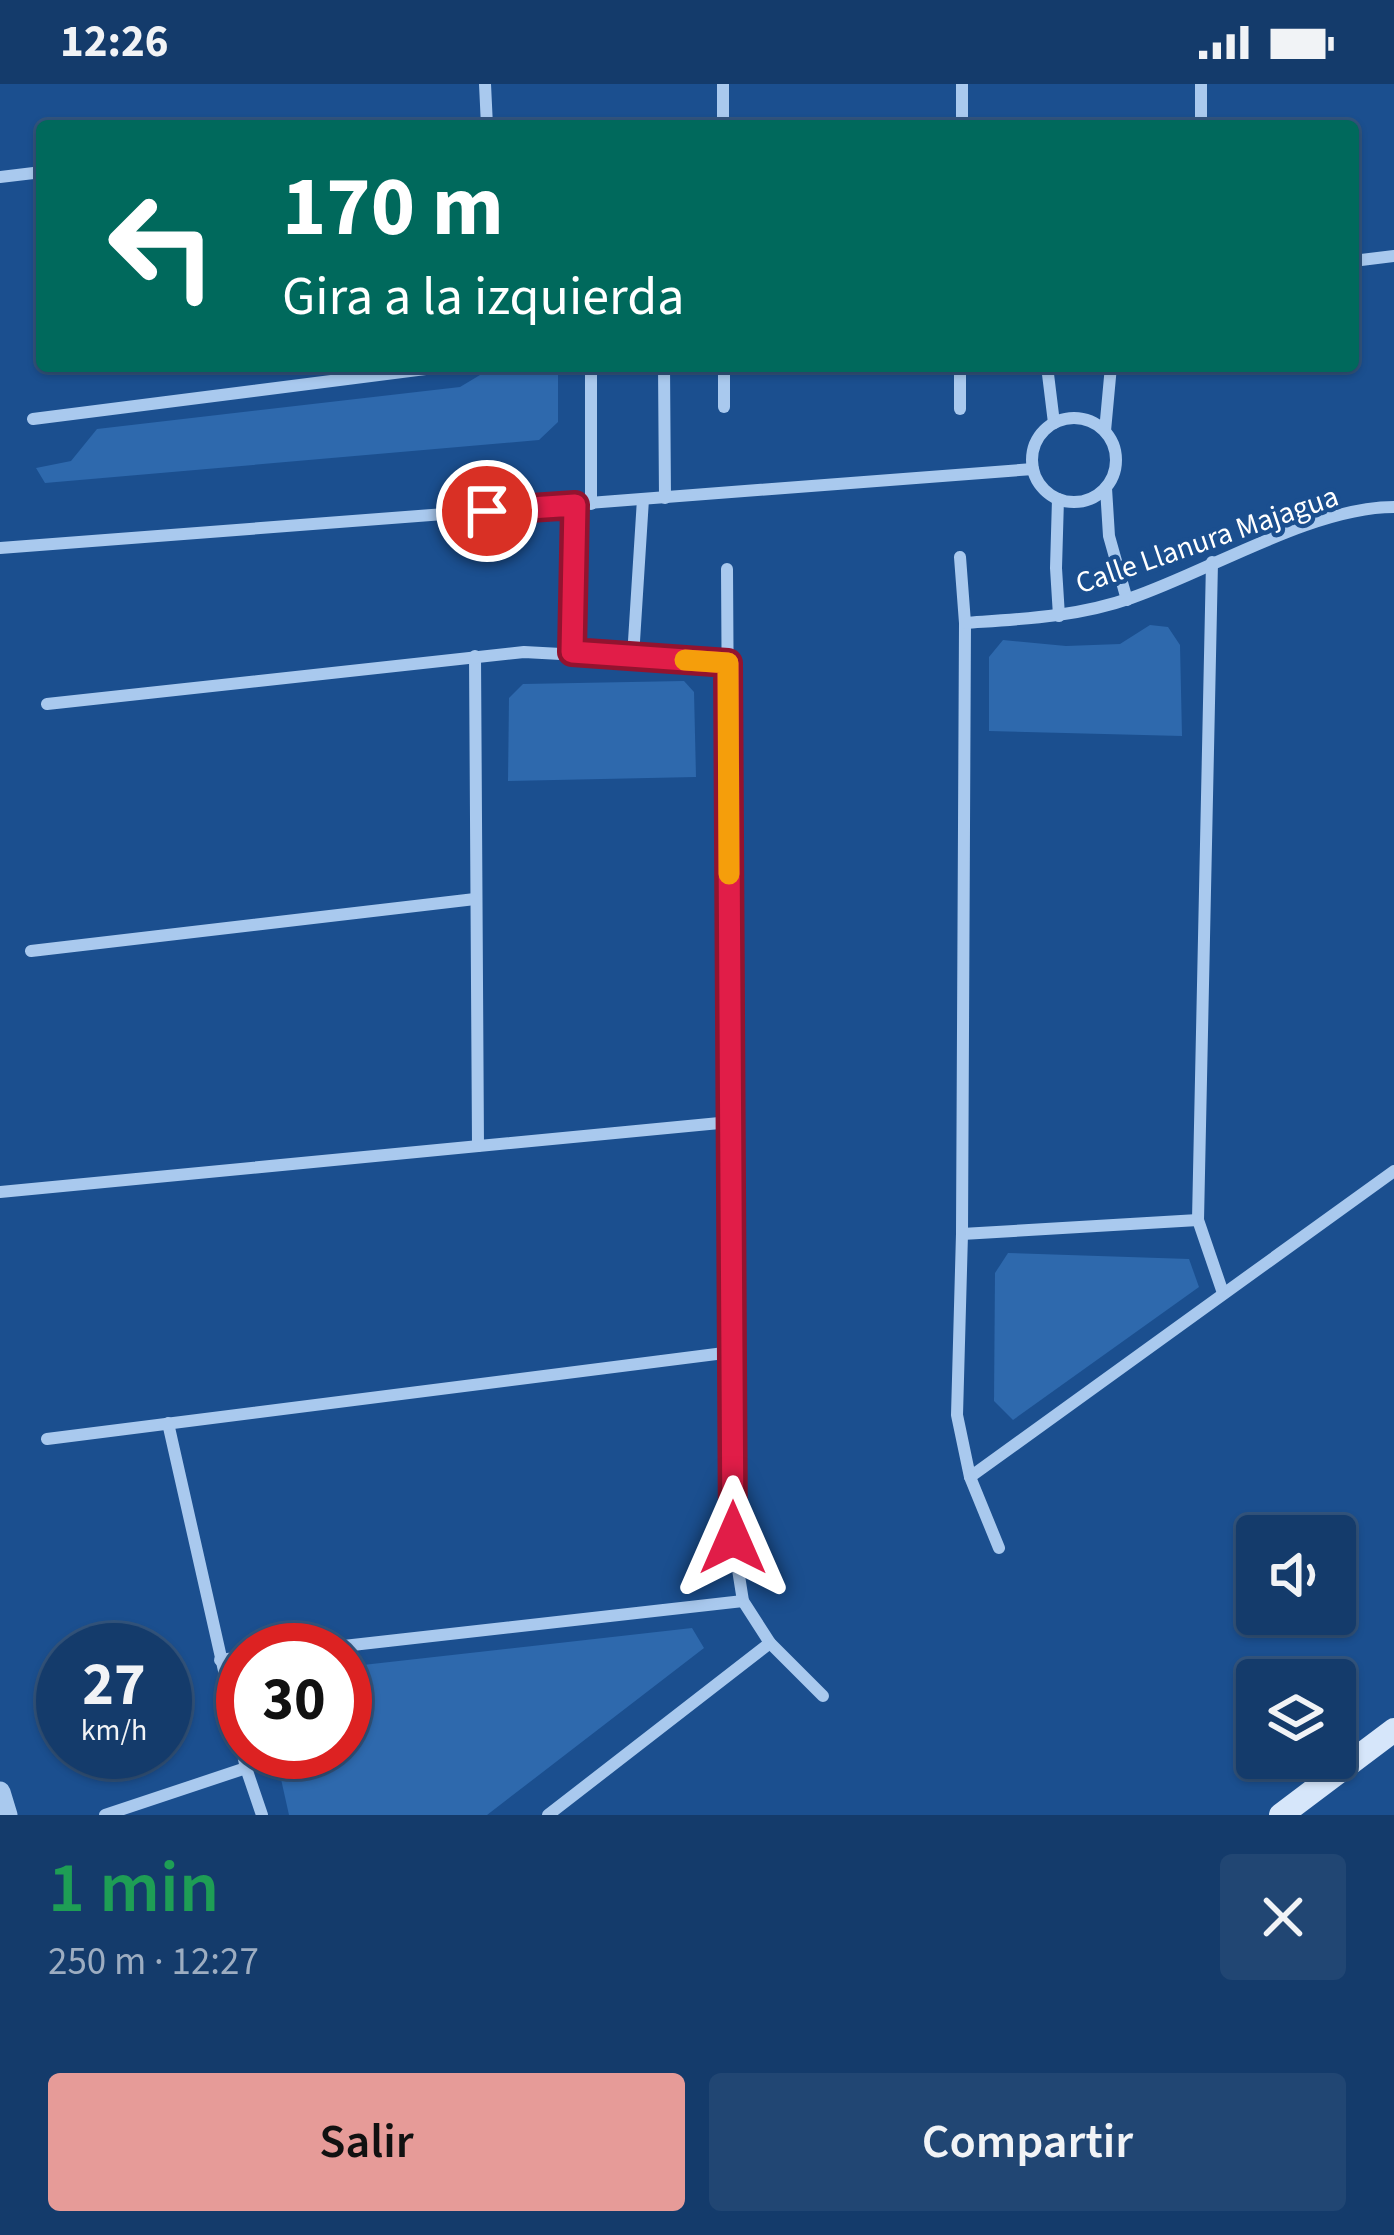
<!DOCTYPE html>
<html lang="es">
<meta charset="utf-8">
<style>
body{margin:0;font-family:"Source Sans 3",sans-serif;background:#214673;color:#f1f3f6;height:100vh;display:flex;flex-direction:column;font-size:45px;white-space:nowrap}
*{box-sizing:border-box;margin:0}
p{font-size:39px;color:#9dadc1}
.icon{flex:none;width:66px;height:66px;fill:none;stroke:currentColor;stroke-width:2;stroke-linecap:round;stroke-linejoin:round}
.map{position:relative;height:1731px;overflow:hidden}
.details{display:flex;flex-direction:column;background:#143b6b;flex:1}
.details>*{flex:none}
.top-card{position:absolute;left:36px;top:36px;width:1323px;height:252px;border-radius:12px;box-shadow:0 3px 9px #0004,0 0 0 3px #33557e;background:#00695c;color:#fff;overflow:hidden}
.controls{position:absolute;left:1236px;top:1431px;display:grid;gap:24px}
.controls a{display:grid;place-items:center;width:120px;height:120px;border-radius:12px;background:#143b6b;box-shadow:0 3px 9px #0004,0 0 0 3px #33557e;font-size:60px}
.speed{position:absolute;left:36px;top:1539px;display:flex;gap:24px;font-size:60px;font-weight:700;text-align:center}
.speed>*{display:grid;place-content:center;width:156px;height:156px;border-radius:50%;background:#143b6b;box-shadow:0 3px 9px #0004,0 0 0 3px #33557e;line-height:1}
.speed small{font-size:30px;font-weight:400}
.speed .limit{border:18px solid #d22;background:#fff;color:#111}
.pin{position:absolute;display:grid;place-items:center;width:102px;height:102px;color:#fff;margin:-51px;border:6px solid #fff;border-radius:50%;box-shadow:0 3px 12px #0007}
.me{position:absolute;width:132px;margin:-66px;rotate:0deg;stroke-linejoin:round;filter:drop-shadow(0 0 9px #0008)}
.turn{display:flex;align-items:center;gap:42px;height:252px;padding:0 48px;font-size:54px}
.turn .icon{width:156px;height:156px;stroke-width:2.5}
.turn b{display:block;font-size:84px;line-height:102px}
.round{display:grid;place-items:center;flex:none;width:126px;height:126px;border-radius:12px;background:#214673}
.headline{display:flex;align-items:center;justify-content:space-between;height:204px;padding:0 48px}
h1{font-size:72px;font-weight:600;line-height:90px;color:#1e9e55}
.action{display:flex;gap:24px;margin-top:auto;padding:24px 48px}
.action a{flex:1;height:138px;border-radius:12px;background:#e69b98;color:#111;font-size:48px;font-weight:600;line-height:138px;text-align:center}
.action a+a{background:#214673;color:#f1f3f6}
.status{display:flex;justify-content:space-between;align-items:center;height:84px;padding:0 60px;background:#143b6b;direction:ltr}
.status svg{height:33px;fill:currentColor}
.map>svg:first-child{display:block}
.green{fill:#2e69ad}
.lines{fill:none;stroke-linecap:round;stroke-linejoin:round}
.minor{stroke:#a9c9ee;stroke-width:12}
.tertiary{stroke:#a9c9ee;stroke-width:21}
.secondary{stroke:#d6e6fa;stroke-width:24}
.route-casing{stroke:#92132f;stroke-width:30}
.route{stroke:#e11d48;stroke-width:21}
.slow{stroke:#f59e0b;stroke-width:21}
.labels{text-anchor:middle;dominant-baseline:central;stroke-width:9;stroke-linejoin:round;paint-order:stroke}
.street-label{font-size:30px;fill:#fff;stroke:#1b4f8f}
</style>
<div class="status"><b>12:26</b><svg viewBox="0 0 49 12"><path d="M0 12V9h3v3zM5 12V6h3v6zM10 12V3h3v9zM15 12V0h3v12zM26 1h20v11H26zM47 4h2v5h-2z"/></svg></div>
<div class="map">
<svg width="1394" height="1731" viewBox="0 0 1394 1731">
<rect width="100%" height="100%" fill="#1b4f8f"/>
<!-- green -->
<g class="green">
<polygon points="495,282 558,282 558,338 539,356 45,399 36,384 71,377 97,345 460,303"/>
<polygon points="1150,541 1168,543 1180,561 1182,652 989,647 989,573 1003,556 1066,562 1120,560"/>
<polygon points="684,597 694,608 696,693 508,697 509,614 523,600"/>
<polygon points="1008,1169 1189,1175 1199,1203 1013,1336 994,1317 995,1189"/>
<polygon points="692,1544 704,1564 487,1731 289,1731 275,1668 345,1668 345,1583"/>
</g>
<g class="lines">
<!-- minor -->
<g class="minor">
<polyline points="485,0 487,42"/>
<polyline points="723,0 723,42"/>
<polyline points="1201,0 1201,42"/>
<polyline points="467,42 486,40"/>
<polyline points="962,42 962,0"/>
<polyline points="0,93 42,88"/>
<polyline points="1353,177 1394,172"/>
<polyline points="591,282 591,420"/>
<polyline points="664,282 665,414"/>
<polyline points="724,282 724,323"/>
<polyline points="1047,282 1054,339"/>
<polyline points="960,325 960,282"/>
<circle cx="1074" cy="376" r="42"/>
<polyline points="33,335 449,282"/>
<polyline points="1105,347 1111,282"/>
<polyline points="1106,404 1109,452 1127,516"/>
<polyline points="1058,415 1056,484 1059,532"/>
<polyline points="0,464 1033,385"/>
<polyline points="960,473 965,539 962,1150 957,1331 970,1393 999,1464"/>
<polyline points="1212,478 1198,1136 1223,1209"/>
<polyline points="727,485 733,1454 743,1517 770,1559 823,1612"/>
<path d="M 965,539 C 1021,535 1077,533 1131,514 C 1208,488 1312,423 1394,423"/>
<polyline points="572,568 575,421"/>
<polyline points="475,572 478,1062"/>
<polyline points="633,573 643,415"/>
<polyline points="47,620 524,568 727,579"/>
<polyline points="31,867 475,815"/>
<polyline points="0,1108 730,1038"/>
<polyline points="962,1150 1198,1136"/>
<polyline points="168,1339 246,1684 262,1731"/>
<polyline points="47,1355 732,1268"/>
<polyline points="970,1393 1394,1087"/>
<polyline points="308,1566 743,1517"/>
<polyline points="220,1576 243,1573"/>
<polyline points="105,1731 246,1684"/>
<polyline points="548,1731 770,1559"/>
</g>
<!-- tertiary -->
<polyline class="tertiary" points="0,1708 7,1731"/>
<!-- secondary -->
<polyline class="secondary" points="1281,1731 1394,1646"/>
</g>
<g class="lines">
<defs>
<polyline id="route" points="487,427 575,421 572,568 728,579 733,1454"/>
</defs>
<!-- route casing -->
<use href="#route" class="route-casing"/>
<!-- route -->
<use href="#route" class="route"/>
<!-- slow -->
<polyline class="slow" points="685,576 728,579 729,790"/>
</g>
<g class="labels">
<!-- street labels -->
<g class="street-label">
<text transform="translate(1207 456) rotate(-19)">Calle Llanura Majagua</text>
</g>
</g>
</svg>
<div class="controls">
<a><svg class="icon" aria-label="sound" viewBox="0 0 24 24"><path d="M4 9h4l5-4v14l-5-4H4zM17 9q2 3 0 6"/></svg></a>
<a><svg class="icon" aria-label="layers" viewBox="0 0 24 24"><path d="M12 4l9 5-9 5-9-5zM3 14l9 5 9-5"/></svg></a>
</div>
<div class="speed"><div>27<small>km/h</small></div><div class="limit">30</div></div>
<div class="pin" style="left:487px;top:427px;background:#d93025"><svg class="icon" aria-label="arrive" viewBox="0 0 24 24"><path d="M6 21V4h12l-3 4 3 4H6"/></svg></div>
<svg class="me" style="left:733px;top:1454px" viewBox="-20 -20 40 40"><path d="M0-17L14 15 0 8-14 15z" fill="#e11d48" stroke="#fff" stroke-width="4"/></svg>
<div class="top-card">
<div class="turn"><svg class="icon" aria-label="left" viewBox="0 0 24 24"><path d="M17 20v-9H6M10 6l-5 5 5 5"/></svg><div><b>170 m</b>Gira a la izquierda</div></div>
</div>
</div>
<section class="details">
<div class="headline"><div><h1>1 min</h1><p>250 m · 12:27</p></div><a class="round"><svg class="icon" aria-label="close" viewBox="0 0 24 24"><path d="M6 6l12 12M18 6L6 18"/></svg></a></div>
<div class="action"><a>Salir</a><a>Compartir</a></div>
</section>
